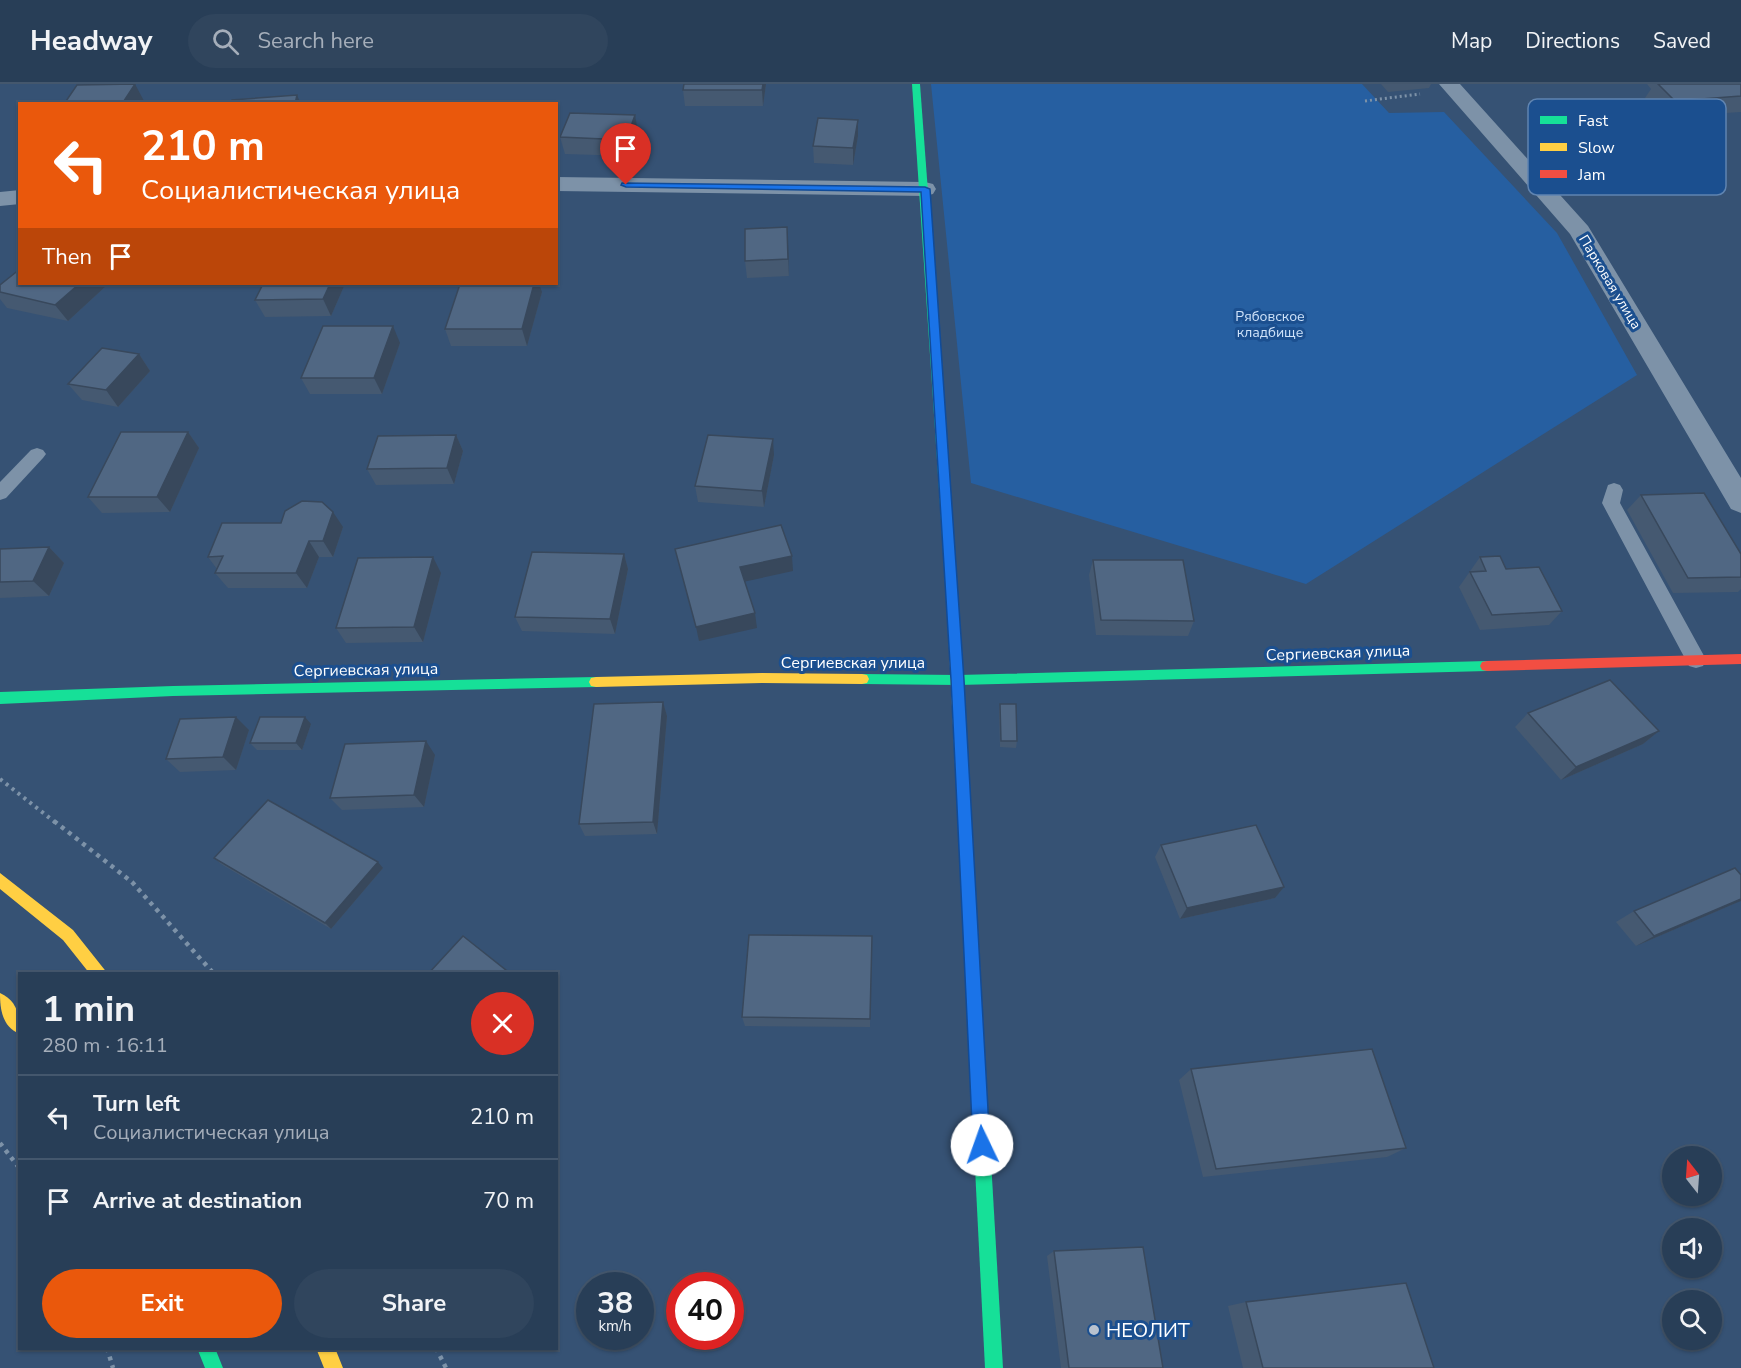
<!DOCTYPE html>
<meta charset="utf-8">
<style>
body{margin:0;font-family:"Nunito Sans",sans-serif;background:#30455d;color:#f1f3f6;height:100vh;display:flex;flex-direction:column;font-size:22px;white-space:nowrap}
*{box-sizing:border-box;margin:0}
p{font-size:20px;color:#a5aeba}
.icon{flex:none;width:33px;height:33px;fill:none;stroke:currentColor;stroke-width:2;stroke-linecap:round;stroke-linejoin:round}
.map{position:relative;flex:1;overflow:hidden}
.details{position:absolute;left:18px;top:888px;width:540px;height:378px;display:flex;flex-direction:column;background:#283e57;border-radius:0px;box-shadow:0 2px 4px #0004,0 0 0 2px #44576d}
.details>*{flex:none}
.hud{position:absolute;left:18px;top:18px;width:540px;height:183px;border-radius:0px;box-shadow:0 2px 4px #0004,0 0 0 2px #44576d;background:#ea580c;color:#fff;overflow:hidden}
.needle{width:39px;rotate:343deg}
.controls{position:absolute;left:1662px;top:1062px;display:grid;gap:12px}
.controls a{display:grid;place-items:center;width:60px;height:60px;border-radius:50%;background:#283e57;box-shadow:0 2px 4px #0004,0 0 0 2px #44576d;font-size:30px}
.speed{position:absolute;left:576px;top:1188px;display:flex;gap:12px;font-size:30px;font-weight:700;text-align:center}
.speed>*{display:grid;place-content:center;width:78px;height:78px;border-radius:50%;background:#283e57;box-shadow:0 2px 4px #0004,0 0 0 2px #44576d;line-height:1}
.speed small{font-size:15px;font-weight:400}
.speed .limit{border:9px solid #d22;background:#fff;color:#111}
.pin{position:absolute;display:grid;place-items:center;width:51px;height:51px;color:#fff;margin:-62px -26px;border-radius:50% 50% 50% 0;rotate:-45deg;box-shadow:0 0 6px #0007}
.pin .icon{rotate:45deg}
.me{position:absolute;width:66px;margin:-33px;rotate:357deg;stroke-linejoin:round;filter:drop-shadow(0 0 4px #0008)}
.turn{display:flex;align-items:center;gap:21px;height:126px;padding:0 24px;font-size:27px}
.turn .icon{width:78px;height:78px;stroke-width:2.5}
.turn b{display:block;font-size:42px;line-height:51px}
.then{display:flex;align-items:center;height:57px;padding:0 24px;background:#0003;gap:12px;font-size:22px}
.round{display:grid;place-items:center;flex:none;width:63px;height:63px;border-radius:32px;background:#30455d}
.head{display:flex;align-items:center;justify-content:space-between;height:102px;padding:0 24px}
h1{font-size:36px;font-weight:700;line-height:45px}
.primary-button{display:flex;gap:12px;margin-top:auto;padding:12px 24px}
.primary-button a{flex:1;height:69px;border-radius:36px;background:#ea580c;color:#fff;font-size:24px;font-weight:700;line-height:69px;text-align:center}
.primary-button a+a{background:#30455d;color:#f1f3f6}
ul{padding:0;list-style:none}
li{display:flex;align-items:center;gap:18px;height:84px;padding:0 24px;border-top:2px solid #44576d}
li div{flex:1}
li b{display:block;font-size:22px}
li em{font-style:normal}
header{display:flex;align-items:center;gap:36px;box-sizing:border-box;height:84px;padding:0 30px;background:#283e57;border-bottom:2px solid #44576d}
header strong{font-size:28px}
nav{display:flex;gap:33px;margin-inline-start:auto;font-size:21px}
.search{width:420px;height:54px;background:#30455d;display:flex;align-items:center;gap:15px;box-sizing:border-box;padding:0 21px;border-radius:33px;color:#a5aeba;font-size:22px}
.map>svg:first-child{display:block}
.green{fill:#265fa1}
.lines{fill:none;stroke-linecap:round;stroke-linejoin:round}
.path-far2{stroke:#7d92a8;stroke-width:3;stroke-dasharray:2 3;stroke-linecap:butt}
.path-far1{stroke:#7d92a8;stroke-width:4;stroke-dasharray:3 4.5;stroke-linecap:butt}
.path{stroke:#7d92a8;stroke-width:4.5;stroke-dasharray:4 5;stroke-linecap:butt}
.lane{fill:#7d92a8;fill-rule:evenodd}
.street{fill:#7d92a8;fill-rule:evenodd}
.fast{fill:#16e098;fill-rule:evenodd}
.slow{fill:#ffcf43;fill-rule:evenodd}
.jam{fill:#f24e42;fill-rule:evenodd}
.wall{fill:#455971}
.shaded-wall{fill:#38485c}
.building{fill:#506783;stroke:#38485c;stroke-width:1.5}
.route{fill:#1a73e8;stroke:#114b97;stroke-width:1.5}
.poi-dot{fill:#b9c2ce;stroke:#1b4f8f;stroke-width:2}
.labels{text-anchor:middle;dominant-baseline:central;stroke-width:6;stroke-linejoin:round;paint-order:stroke}
.far-street-label{font-size:14px;fill:#fff;stroke:#1b4f8f}
.far-park-label{font-size:14px;fill:#cfe3fa;stroke:#1b4f8f}
.street-label{font-size:16px;fill:#fff;stroke:#1b4f8f}
.near-poi-label{font-size:20px;fill:#fff;stroke:#1b4f8f;text-anchor:start}
.key{fill:#1b4f8f;stroke:#5f84b1;stroke-width:1.5}
.key-label{font-size:16px;fill:#fff}
</style>
<header>
<strong>Headway</strong>
<div class="search"><svg class="icon" aria-label="search" viewBox="0 0 24 24"><circle cx="10" cy="10" r="6"/><path d="M15 15l6 6"/></svg>Search here</div>
<nav><a>Map</a><a>Directions</a><a>Saved</a></nav>
</header>
<div class="map">
<svg width="1741" height="1284" viewBox="0 0 1741 1284">
<rect width="100%" height="100%" fill="#365274"/>
<!-- green -->
<polygon class="green" points="931,0 1362,0 1389,29 1444,28 1557,149 1637,291 1306,500 971,399"/>
<g class="lines">
<!-- path-far2 -->
<polyline class="path-far2" points="1365,17 1420,10"/>
<!-- path-far1 -->
<polyline class="path-far1" points="0,695 56,739"/>
<!-- path -->
<g class="path">
<polyline points="54,737 132,798 214,890"/>
<polyline points="0,1059 20,1085"/>
<polyline points="107,1264 113,1284"/>
<polyline points="436,1264 446,1284"/>
</g>
<!-- lane -->
<g class="lane">
<polygon points="37,364 43,366 46,370 43,374 6,414 0,416 0,398 31,366"/>
<polygon points="1614,399 1620,401 1623,406 1620,419 1703,570 1706,576 1703,582 1696,584 1689,582 1602,419 1608,401"/>
</g>
<!-- street -->
<g class="street">
<polygon points="1439,0 1460,0 1588,142 1741,394 1741,429 1731,425 1570,150"/>
<polygon points="556,93 925,98 933,100 936,105 933,110 925,112 556,107"/>
<polygon points="20,106 20,120 0,122 0,108"/>
</g>
<!-- fast -->
<g class="fast">
<polygon points="912,0 920,0 959,526 953,531 947,526"/>
<polygon points="1487,577 1492,578 1494,582 1492,586 1487,587 958,601 862,600 857,599 855,595 857,591 862,590 958,591"/>
<polygon points="596,593 601,594 603,598 601,602 596,603 173,612 0,620 0,608 173,602"/>
<polygon points="980,1016 986,1018 988,1024 1003,1284 985,1284 972,1024 974,1018"/>
<polygon points="197,1264 215,1264 223,1284 205,1284"/>
</g>
<!-- slow -->
<g class="slow">
<polygon points="953,521 959,526 973,757 971,762 966,764 961,762 959,757 947,526"/>
<polygon points="762,589 862,590 867,591 869,595 867,599 862,600 762,599 596,603 591,602 589,598 591,594 596,593"/>
<polygon points="0,789 73,846 108,890 90,890 63,856 0,805"/>
<path d="M 0,909 C 18,917 20,933 20,950 C 2,943 0,925 0,909 Z"/>
<polygon points="316,1264 335,1264 343,1284 324,1284"/>
</g>
<!-- jam -->
<g class="jam">
<polygon points="1741,570 1741,580 1487,587 1482,586 1480,582 1482,578 1487,577"/>
<polygon points="966,750 971,752 973,757 988,1024 986,1030 980,1032 974,1030 972,1024 959,757 961,752"/>
</g>
</g>
<!-- wall -->
<g class="wall">
<polygon points="766,0 763,22 685,22 683,6"/>
<polygon points="1381,0 1431,0 1429,4 1388,8"/>
<polygon points="1647,0 1741,0 1741,28 1664,33 1645,14 1651,5"/>
<polygon points="858,36 858,52 853,81 814,79 813,62"/>
<polygon points="638,48 629,72 565,70 560,53"/>
<polygon points="1623,54 1682,69 1676,77 1634,80 1617,63"/>
<polygon points="787,143 789,192 747,194 745,177"/>
<polygon points="263,200 345,200 331,232 265,233 255,216"/>
<polygon points="0,201 106,202 68,237 7,224 0,215"/>
<polygon points="542,208 527,262 451,262 445,245"/>
<polygon points="400,259 382,310 310,310 301,294"/>
<polygon points="139,270 150,287 118,323 82,316 68,300"/>
<polygon points="188,348 199,364 170,428 102,429 88,413"/>
<polygon points="456,351 463,367 454,400 376,401 367,385"/>
<polygon points="774,371 764,423 698,418 695,402"/>
<polygon points="1641,411 1741,470 1741,505 1738,508 1673,509 1627,426"/>
<polygon points="343,443 333,473 319,473 307,504 228,504 215,489 217,485 208,473"/>
<polygon points="49,463 64,479 49,512 0,514 0,465"/>
<polygon points="624,470 628,485 615,550 522,547 515,533"/>
<polygon points="1480,473 1506,485 1562,527 1549,541 1480,546 1459,503"/>
<polygon points="1093,476 1194,537 1188,552 1096,551 1089,491"/>
<polygon points="441,489 423,558 346,559 336,544"/>
<polygon points="663,618 667,632 657,750 585,752 579,740"/>
<polygon points="1000,620 1017,657 1016,664 1000,663 999,627"/>
<polygon points="1528,629 1659,647 1643,660 1561,696 1515,643"/>
<polygon points="311,640 302,666 257,666 250,659"/>
<polygon points="249,646 236,686 180,688 166,675"/>
<polygon points="435,671 424,723 342,726 330,714"/>
<polygon points="1161,761 1284,803 1275,814 1180,835 1155,773"/>
<polygon points="214,774 383,784 331,845 221,780"/>
<polygon points="1736,819 1636,862 1616,838 1634,827"/>
<polygon points="872,852 870,943 745,942 742,933"/>
<polygon points="1191,985 1406,1064 1387,1073 1203,1093 1179,996"/>
<polygon points="1054,1167 1163,1284 1061,1284 1047,1172"/>
<polygon points="1246,1218 1434,1284 1243,1284 1228,1222"/>
</g>
<!-- shaded-wall -->
<g class="shaded-wall">
<polygon points="135,0 144,17 143,20 122,20"/>
<polygon points="763,0 766,0 763,22 762,6"/>
<polygon points="297,11 301,20 295,20"/>
<polygon points="635,31 638,48 629,72 626,56"/>
<polygon points="858,36 858,52 853,81 853,64"/>
<polygon points="556,121 559,132 556,143"/>
<polygon points="787,143 788,160 789,192 788,175"/>
<polygon points="79,200 105,200 106,202 68,237 55,221"/>
<polygon points="330,200 345,200 331,232 323,215"/>
<polygon points="534,200 539,200 542,208 527,262 522,245"/>
<polygon points="393,242 400,259 382,310 374,294"/>
<polygon points="139,270 150,287 118,323 106,306"/>
<polygon points="188,348 199,364 170,428 157,413"/>
<polygon points="456,351 463,367 454,400 447,384"/>
<polygon points="773,355 774,371 764,423 762,407"/>
<polygon points="333,428 343,443 333,473 323,457"/>
<polygon points="309,457 319,473 307,504 296,489"/>
<polygon points="49,463 64,479 49,512 33,497"/>
<polygon points="624,470 628,485 615,550 610,535"/>
<polygon points="792,472 793,487 743,498 740,483"/>
<polygon points="433,473 441,489 423,558 414,543"/>
<polygon points="755,529 757,544 699,557 696,543"/>
<polygon points="663,618 667,632 657,750 653,738"/>
<polygon points="236,633 249,646 236,686 223,673"/>
<polygon points="305,633 311,640 302,666 296,659"/>
<polygon points="1659,647 1643,660 1561,696 1576,683"/>
<polygon points="426,657 435,671 424,723 414,711"/>
<polygon points="378,778 383,784 331,845 325,839"/>
<polygon points="1284,803 1275,814 1180,835 1187,824"/>
<polygon points="1741,815 1741,817 1736,819 1636,862 1654,852"/>
</g>
<!-- building -->
<g class="building">
<polygon points="135,0 122,20 64,20 77,1"/>
<polygon points="684,0 763,0 762,6 683,6"/>
<polygon points="1658,0 1741,0 1741,12 1675,17"/>
<polygon points="297,11 295,20 231,20 232,16"/>
<polygon points="570,29 635,31 626,56 560,53"/>
<polygon points="818,34 858,36 853,64 813,62"/>
<polygon points="787,143 788,175 745,177 745,145"/>
<polygon points="20,185 20,200 79,200 55,221 0,208 0,201"/>
<polygon points="263,200 330,200 323,215 255,216"/>
<polygon points="460,200 534,200 522,245 445,245"/>
<polygon points="323,242 393,242 374,294 301,294"/>
<polygon points="102,264 139,270 106,306 68,300"/>
<polygon points="121,348 188,348 157,413 88,413"/>
<polygon points="456,351 447,384 367,385 378,352"/>
<polygon points="708,351 773,355 762,407 695,402"/>
<polygon points="1704,409 1741,470 1741,493 1688,494 1641,411"/>
<polygon points="302,417 322,418 333,428 323,457 309,457 296,489 215,489 223,472 208,473 222,439 281,439 285,427"/>
<polygon points="781,441 792,472 740,483 755,529 696,543 675,465"/>
<polygon points="49,463 33,497 0,498 0,465"/>
<polygon points="532,468 624,470 610,535 515,533"/>
<polygon points="1500,472 1506,485 1539,483 1562,527 1492,531 1470,488 1486,487 1480,473"/>
<polygon points="433,473 414,543 336,544 358,474"/>
<polygon points="1093,476 1183,476 1194,537 1101,536"/>
<polygon points="1610,596 1659,647 1576,683 1528,629"/>
<polygon points="663,618 653,738 579,740 594,620"/>
<polygon points="1000,620 1016,620 1017,657 1001,657"/>
<polygon points="236,633 223,673 166,675 180,635"/>
<polygon points="260,633 305,633 296,659 250,659"/>
<polygon points="426,657 414,711 330,714 345,660"/>
<polygon points="268,716 378,778 325,839 214,774"/>
<polygon points="1256,741 1284,803 1187,824 1161,761"/>
<polygon points="1735,784 1741,791 1741,815 1654,852 1634,827"/>
<polygon points="749,851 872,852 870,935 742,933"/>
<polygon points="463,852 511,890 428,890"/>
<polygon points="1372,965 1406,1064 1216,1085 1191,985"/>
<polygon points="1143,1163 1163,1284 1069,1284 1054,1167"/>
<polygon points="1406,1199 1434,1284 1263,1284 1246,1218"/>
</g>
<!-- route -->
<polygon class="route" points="622,99 925,103 930,105 964,596 990,1061 988,1067 982,1070 976,1067 973,1061 951,596 921,108 626,103 621,101"/>
<!-- markers -->
<circle class="poi-dot" cx="1094" cy="1246" r="6"/>
<g class="labels">
<!-- far-street labels -->
<g class="far-street-label">
<text transform="translate(1610 198) rotate(59)">Парковая улица</text>
</g>
<!-- far-park labels -->
<g class="far-park-label">
<text x="1270" y="232">Рябовское<tspan x="1270" dy="16">кладбище</tspan></text>
</g>
<!-- street labels -->
<g class="street-label">
<text transform="translate(1338 569) rotate(-2)">Сергиевская улица</text>
<text x="853" y="579">Сергиевская улица</text>
<text transform="translate(366 586) rotate(-1)">Сергиевская улица</text>
</g>
<!-- near-poi labels -->
<g class="near-poi-label">
<text x="1106" y="1246">НЕОЛИТ</text>
</g>
</g>
<!-- legend -->
<rect x="1528" y="15" width="198" height="96" rx="9" class="key"/>
<rect x="1540" y="32" width="27" height="8" fill="#16e098"/>
<rect x="1540" y="59" width="27" height="8" fill="#ffcf43"/>
<rect x="1540" y="86" width="27" height="8" fill="#f24e42"/>
<g class="key-label">
<text x="1578" y="42">Fast</text>
<text x="1578" y="69">Slow</text>
<text x="1578" y="96">Jam</text>
</g>
</svg>
<div class="controls">
<a><svg class="needle" viewBox="-14 -14 28 28"><path d="M0-13l5 13h-10z" fill="#e53935"/><path d="M0 13l5-13h-10z" fill="#a5aeba"/></svg></a>
<a><svg class="icon" aria-label="sound" viewBox="0 0 24 24"><path d="M4 9h4l5-4v14l-5-4H4zM17 9q2 3 0 6"/></svg></a>
<a><svg class="icon" aria-label="search" viewBox="0 0 24 24"><circle cx="10" cy="10" r="6"/><path d="M15 15l6 6"/></svg></a>
</div>
<div class="speed"><div>38<small>km/h</small></div><div class="limit">40</div></div>
<div class="pin" style="left:626px;top:101px;background:#d93025"><svg class="icon" aria-label="arrive" viewBox="0 0 24 24"><path d="M6 21V4h12l-3 4 3 4H6"/></svg></div>
<svg class="me" style="left:982px;top:1061px" viewBox="-20 -20 40 40"><circle r="19" fill="#fff"/><path d="M0-13L10 11 0 6-10 11z" fill="#1a73e8"/></svg>
<div class="hud">
<div class="turn"><svg class="icon" aria-label="left" viewBox="0 0 24 24"><path d="M17 20v-9H6M10 6l-5 5 5 5"/></svg><div><b>210 m</b>Социалистическая улица</div></div>
<div class="then">Then<svg class="icon" aria-label="arrive" viewBox="0 0 24 24"><path d="M6 21V4h12l-3 4 3 4H6"/></svg></div>
</div>
<section class="details">
<div class="head"><div><h1>1 min</h1><p>280 m · 16:11</p></div><a class="round" style="background:#d93025;color:#fff"><svg class="icon" aria-label="close" viewBox="0 0 24 24"><path d="M6 6l12 12M18 6L6 18"/></svg></a></div>
<ul>
<li><svg class="icon" aria-label="left" viewBox="0 0 24 24"><path d="M17 20v-9H6M10 6l-5 5 5 5"/></svg><div><b>Turn left</b><p>Социалистическая улица</p></div><em>210 m</em></li>
<li><svg class="icon" aria-label="arrive" viewBox="0 0 24 24"><path d="M6 21V4h12l-3 4 3 4H6"/></svg><div><b>Arrive at destination</b></div><em>70 m</em></li>
</ul>
<div class="primary-button"><a>Exit</a><a>Share</a></div>
</section>
</div>
